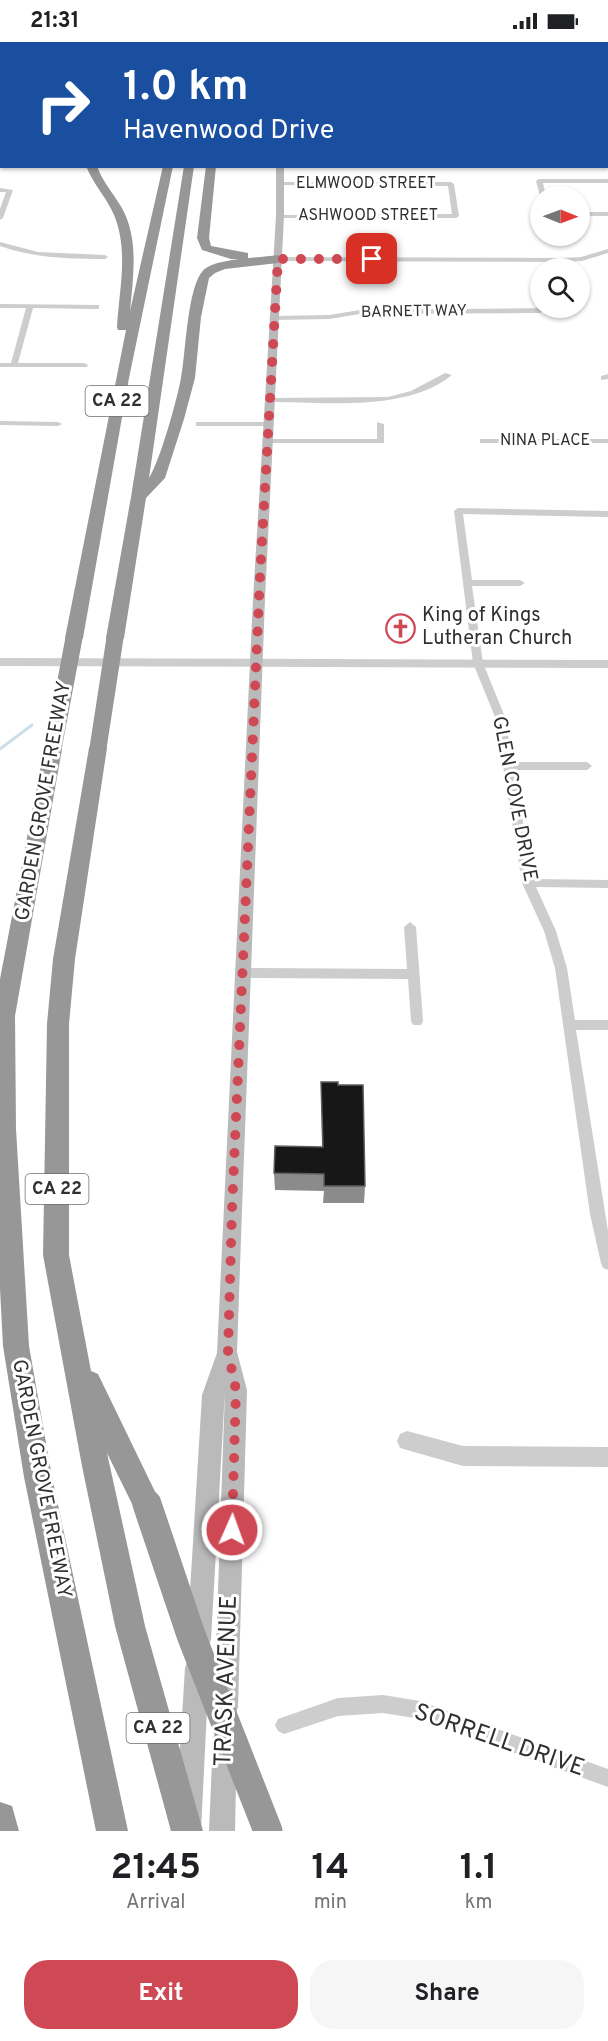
<!DOCTYPE html>
<style>
body{margin:0;font-family:Overpass,sans-serif;background:#f6f6f6;color:#202124;height:100vh;display:flex;flex-direction:column;font-size:22px;white-space:nowrap}
*{box-sizing:border-box;margin:0}
p{font-size:20px;color:#757577}
.icon{flex:none;width:33px;height:33px;fill:none;stroke:currentColor;stroke-width:2;stroke-linecap:round;stroke-linejoin:round}
.map{position:relative;height:1789px;overflow:hidden}
.sheet{display:flex;flex-direction:column;background:#fff;flex:1}
.sheet>*{flex:none}
.banner{position:absolute;left:0px;top:0px;width:609px;height:126px;box-shadow:0 2px 4px #0004;background:#1a4fa0;color:#fff;overflow:hidden}
.needle{width:39px;rotate:91deg}
.fabs{position:absolute;left:530px;top:144px;display:grid;gap:12px}
.fabs a{display:grid;place-items:center;width:60px;height:60px;border-radius:50%;background:#fff;box-shadow:0 2px 4px #0004;font-size:30px}
.pin{position:absolute;display:grid;place-items:center;width:51px;height:51px;color:#fff;margin:-26px;border-radius:12px;box-shadow:0 3px 9px #0006}
.me{position:absolute;width:66px;margin:-33px;rotate:2deg;stroke-linejoin:round;filter:drop-shadow(0 0 4px #0008)}
.turn{display:flex;align-items:center;gap:21px;height:126px;padding:0 24px;font-size:27px}
.turn .icon{width:78px;height:78px;stroke-width:2.5}
.turn b{display:block;font-size:42px;line-height:51px}
.eta{display:flex;justify-content:space-evenly;align-items:center;height:102px;text-align:center}
.eta b{font-size:36px;font-weight:700;line-height:42px}
.button{display:flex;gap:12px;margin-top:auto;padding:12px 24px}
.button a{flex:1;height:69px;border-radius:24px;background:#cf4955;color:#fff;font-size:24px;font-weight:700;line-height:69px;text-align:center}
.button a+a{background:#f6f6f6;color:#202124}
.status{display:flex;justify-content:space-between;align-items:center;height:42px;padding:0 30px;background:#fff;direction:ltr}
.status svg{height:16px;fill:currentColor}
.map>svg:first-child{display:block}
.lines{fill:none;stroke-linecap:round;stroke-linejoin:round}
.stream{stroke:#cedee8;stroke-width:3}
.minor{fill:#cdcdcd;fill-rule:evenodd}
.tertiary{fill:#cdcdcd;fill-rule:evenodd}
.secondary{fill:#bababa;fill-rule:evenodd}
.primary{fill:#a8a8a8;fill-rule:evenodd}
.motorway{fill:#979797;fill-rule:evenodd}
.motorway-bridge-far1{stroke:#979797;stroke-width:17}
.motorway-bridge{stroke:#979797;stroke-width:29}
.wall{fill:#8b8b8b}
.building{fill:#171717;stroke:#5d5d5d;stroke-width:1.5}
.route{stroke:#cf4955;stroke-width:10;stroke-dasharray:0 18}
.labels{text-anchor:middle;dominant-baseline:central;stroke-width:6;stroke-linejoin:round;paint-order:stroke}
.far-street-label{font-size:16px;fill:#303030;stroke:#fff}
.shield{fill:#fff;stroke:#6e6e6e;stroke-width:1.5}
.shield-label{font-size:18px;font-weight:bold;fill:#303030}
.poi-label{font-size:20px;fill:#303030;stroke:#fff;text-anchor:start}
.street-label{font-size:20px;fill:#303030;stroke:#fff}
.near-street-label{font-size:24px;fill:#303030;stroke:#fff}
</style>
<div class="status"><b>21:31</b><svg viewBox="0 0 49 12"><path d="M0 12V9h3v3zM5 12V6h3v6zM10 12V3h3v9zM15 12V0h3v12zM26 1h20v11H26zM47 4h2v5h-2z"/></svg></div>
<div class="map">
<svg width="608" height="1789" viewBox="0 0 608 1789">
<rect width="100%" height="100%" fill="#fff"/>
<g class="lines">
<!-- stream -->
<polyline class="stream" points="0,707 32,683"/>
<!-- minor -->
<g class="minor">
<polygon points="84,0 94,2 86,2"/>
<polygon points="130,0 138,0 127,2"/>
<rect x="394" y="0" width="6" height="2"/>
<polygon points="437,0 443,0 443,2 438,2"/>
<polygon points="501,0 507,0 507,2 502,2"/>
<rect x="598" y="0" width="6" height="2"/>
<rect x="0" y="18" width="2" height="4"/>
<rect x="0" y="42" width="2" height="4"/>
<rect x="0" y="68" width="2" height="4"/>
<polygon points="608,137 608,141 543,141 546,154 540,154 536,139 539,137"/>
<polygon points="280,140 451,140 454,142 459,174 456,176 280,176 277,174 278,173 452,172 448,144 278,143 278,141"/>
<polygon points="0,146 13,148 3,176 0,178 0,167 6,150 0,150"/>
<rect x="579" y="170" width="29" height="4"/>
<path d="M 0,200 L 38,210 L 105,213 L 108,215 L 105,217 C 69,217 34,216 0,204 Z"/>
<polygon points="608,207 608,211 582,219 562,220 278,219 275,217 278,215 562,216 581,215"/>
<polygon points="0,262 99,263 99,267 96,267 33,266 18,321 84,321 88,323 87,325 0,325 0,321 11,321 26,266 0,266"/>
<polygon points="559,266 539,271 360,272 329,277 273,278 269,276 273,274 329,273 360,268"/>
<path d="M 445,331 L 452,333 C 407,370 325,360 269,360 L 265,358 L 269,356 L 388,355 L 411,349 Z"/>
<polygon points="608,332 608,337 601,338 601,334"/>
<polygon points="0,379 58,380 62,382 58,384 0,383"/>
<polygon points="196,380 268,380 272,382 268,384 196,384"/>
<polygon points="377,380 384,382 384,401 267,401 263,399 267,397 377,397"/>
<rect x="480" y="397" width="128" height="4"/>
<polygon points="458,466 608,469 608,475 463,472 472,538 520,538 525,541 520,544 472,544 483,621 505,675 513,720 587,720 592,724 587,728 514,728 533,837 608,838 608,846 536,845 556,889 567,926 575,978 608,978 608,988 576,988 608,1189 608,1228 603,1226 601,1221 590,1172 555,926 544,889 522,841 495,675 473,621 454,469"/>
<polygon points="410,880 416,885 423,979 421,983 413,983 411,979 408,937 241,936 237,934 235,931 237,928 241,926 407,927 404,885"/>
<polygon points="383,1653 420,1659 608,1727 608,1745 420,1677 383,1671 338,1674 284,1692 278,1689 275,1683 278,1677 338,1656"/>
</g>
<!-- tertiary -->
<g class="tertiary">
<polygon points="0,616 608,618 608,626 0,624"/>
<polygon points="407,1389 463,1404 608,1405 608,1425 463,1424 400,1406 397,1399 400,1392"/>
</g>
<!-- secondary -->
<g class="secondary">
<rect x="282" y="0" width="8" height="2"/>
<polygon points="276,124 284,124 284,174 265,557 242,1168 237,1310 247,1348 238,1665 235,1674 226,1677 217,1674 214,1665 225,1348 211,1598 207,1606 199,1610 191,1606 187,1598 202,1353 217,1311 253,557 276,174"/>
<polygon points="197,1614 206,1617 209,1626 201,1789 175,1789 185,1626 188,1617"/>
<polygon points="225,1685 234,1688 237,1697 235,1789 209,1789 213,1697 216,1688"/>
</g>
<!-- primary -->
<rect class="primary" x="0" y="97" width="2" height="6"/>
<!-- motorway -->
<g class="motorway">
<polygon points="176,0 186,0 175,2"/>
<rect x="206" y="0" width="10" height="2"/>
<path d="M 86,124 L 97,124 C 103,141 115,153 123,168 C 139,199 133,236 130,269 L 163,124 L 173,124 L 129,336 L 83,596 L 80,600 L 68,600 L 65,596 L 126,288 L 118,288 L 117,285 C 119,248 129,209 114,173 C 107,156 93,142 86,124 Z"/>
<path d="M 184,124 L 194,124 L 149,436 C 160,419 177,358 181,336 C 186,313 187,238 206,226 C 222,216 258,216 278,213 L 284,217 L 278,221 L 225,227 L 215,231 L 209,236 L 201,275 L 195,336 L 184,377 L 165,436 L 146,456 L 124,596 L 121,600 L 109,600 L 106,596 L 131,455 Z"/>
<polygon points="206,124 216,124 209,196 211,204 248,211 248,217 231,217 202,208 197,196"/>
<polygon points="98,700 105,702 107,706 75,917 69,982 69,1213 91,1329 98,1332 161,1462 157,1472 147,1476 137,1472 107,1411 145,1584 203,1789 171,1789 115,1584 82,1424 43,1213 47,982 53,917 89,706 91,702"/>
<polygon points="53,701 60,703 62,707 15,974 16,1087 29,1304 52,1435 128,1789 96,1789 24,1435 3,1304 0,1247 0,937 44,707 46,703"/>
<polygon points="0,1760 12,1764 19,1789 0,1789"/>
</g>
<!-- motorway-bridge-far1 -->
<g class="motorway-bridge-far1">
<polyline points="98,706 115,596"/>
<polyline points="53,707 74,596"/>
</g>
<!-- motorway-bridge -->
<polyline class="motorway-bridge" points="147,1462 191,1593 268,1789"/>
</g>
<!-- wall -->
<polygon class="wall" points="321,1040 338,1043 365,1144 364,1161 323,1161 324,1149 275,1148 274,1131 322,1105"/>
<!-- building -->
<polygon class="building" points="321,1040 338,1040 338,1043 363,1043 365,1144 324,1144 324,1132 274,1131 275,1104 323,1105"/>
<g class="lines">
<!-- route -->
<polyline class="route" points="232,1488 236,1348 228,1310 232,1167 260,534 278,217 372,217"/>
</g>
<!-- icons -->
<defs>
<symbol id="church-ring" viewBox="-11 -11 22 22"><circle r="9.5" fill="#fff" stroke="#cf4955" stroke-width="1.5"/><path d="M-1.2-6h2.4v3.5h3.3v2.4h-3.3V6h-2.4V-.1h-3.3v-2.4h3.3Z" fill="#cf4955"/></symbol>
</defs>
<g fill-rule="evenodd">
<use href="#church-ring" x="384" y="570" width="33" height="33"/>
</g>
<g class="labels">
<!-- far-street labels -->
<g class="far-street-label">
<text x="366" y="142">ELMWOOD STREET</text>
<text x="368" y="174">ASHWOOD STREET</text>
<text transform="translate(414 270) rotate(-1)">BARNETT WAY</text>
<text x="545" y="399">NINA PLACE</text>
</g>
<!-- shield labels -->
<g class="shield">
<rect x="85.5" y="344" width="63" height="30" rx="4.5"/>
<rect x="25.5" y="1132" width="63" height="30" rx="4.5"/>
<rect x="126.5" y="1671" width="63" height="30" rx="4.5"/>
</g>
<g class="shield-label">
<text x="117" y="359">CA 22</text>
<text x="57" y="1147">CA 22</text>
<text x="158" y="1686">CA 22</text>
</g>
<!-- poi labels -->
<g class="poi-label">
<text x="422" y="574">King of Kings<tspan x="422" dy="23">Lutheran Church</tspan></text>
</g>
<!-- street labels -->
<g class="street-label">
<text transform="translate(514 757) rotate(79)">GLEN COVE DRIVE</text>
<text transform="translate(44 759) rotate(-80)">GARDEN GROVE FREEWAY</text>
<text transform="translate(41 1437) rotate(79)">GARDEN GROVE FREEWAY</text>
</g>
<!-- near-street labels -->
<g class="near-street-label">
<text transform="translate(227 1639) rotate(-88)">TRASK AVENUE</text>
<text transform="translate(499 1699) rotate(19)">SORRELL DRIVE</text>
</g>
</g>
</svg>
<div class="fabs">
<a><svg class="needle" viewBox="-14 -14 28 28"><path d="M0-13l5 13h-10z" fill="#e53935"/><path d="M0 13l5-13h-10z" fill="#757577"/></svg></a>
<a><svg class="icon" aria-label="search" viewBox="0 0 24 24"><circle cx="10" cy="10" r="6"/><path d="M15 15l6 6"/></svg></a>
</div>
<div class="pin" style="left:372px;top:217px;background:#d93025"><svg class="icon" aria-label="arrive" viewBox="0 0 24 24"><path d="M6 21V4h12l-3 4 3 4H6"/></svg></div>
<svg class="me" style="left:232px;top:1488px" viewBox="-20 -20 40 40"><circle r="17" fill="#cf4955" stroke="#fff" stroke-width="3"/><path d="M0-11L8 9 0 5-8 9z" fill="#fff"/></svg>
<div class="banner">
<div class="turn"><svg class="icon" aria-label="right" viewBox="0 0 24 24"><path d="M7 20v-9h11M14 6l5 5-5 5"/></svg><div><b>1.0 km</b>Havenwood Drive</div></div>
</div>
</div>
<section class="sheet">
<div class="eta">
<div><b>21:45</b><p>Arrival</p></div>
<div><b>14</b><p>min</p></div>
<div><b>1.1</b><p>km</p></div>
</div>
<div class="button"><a>Exit</a><a>Share</a></div>
</section>
